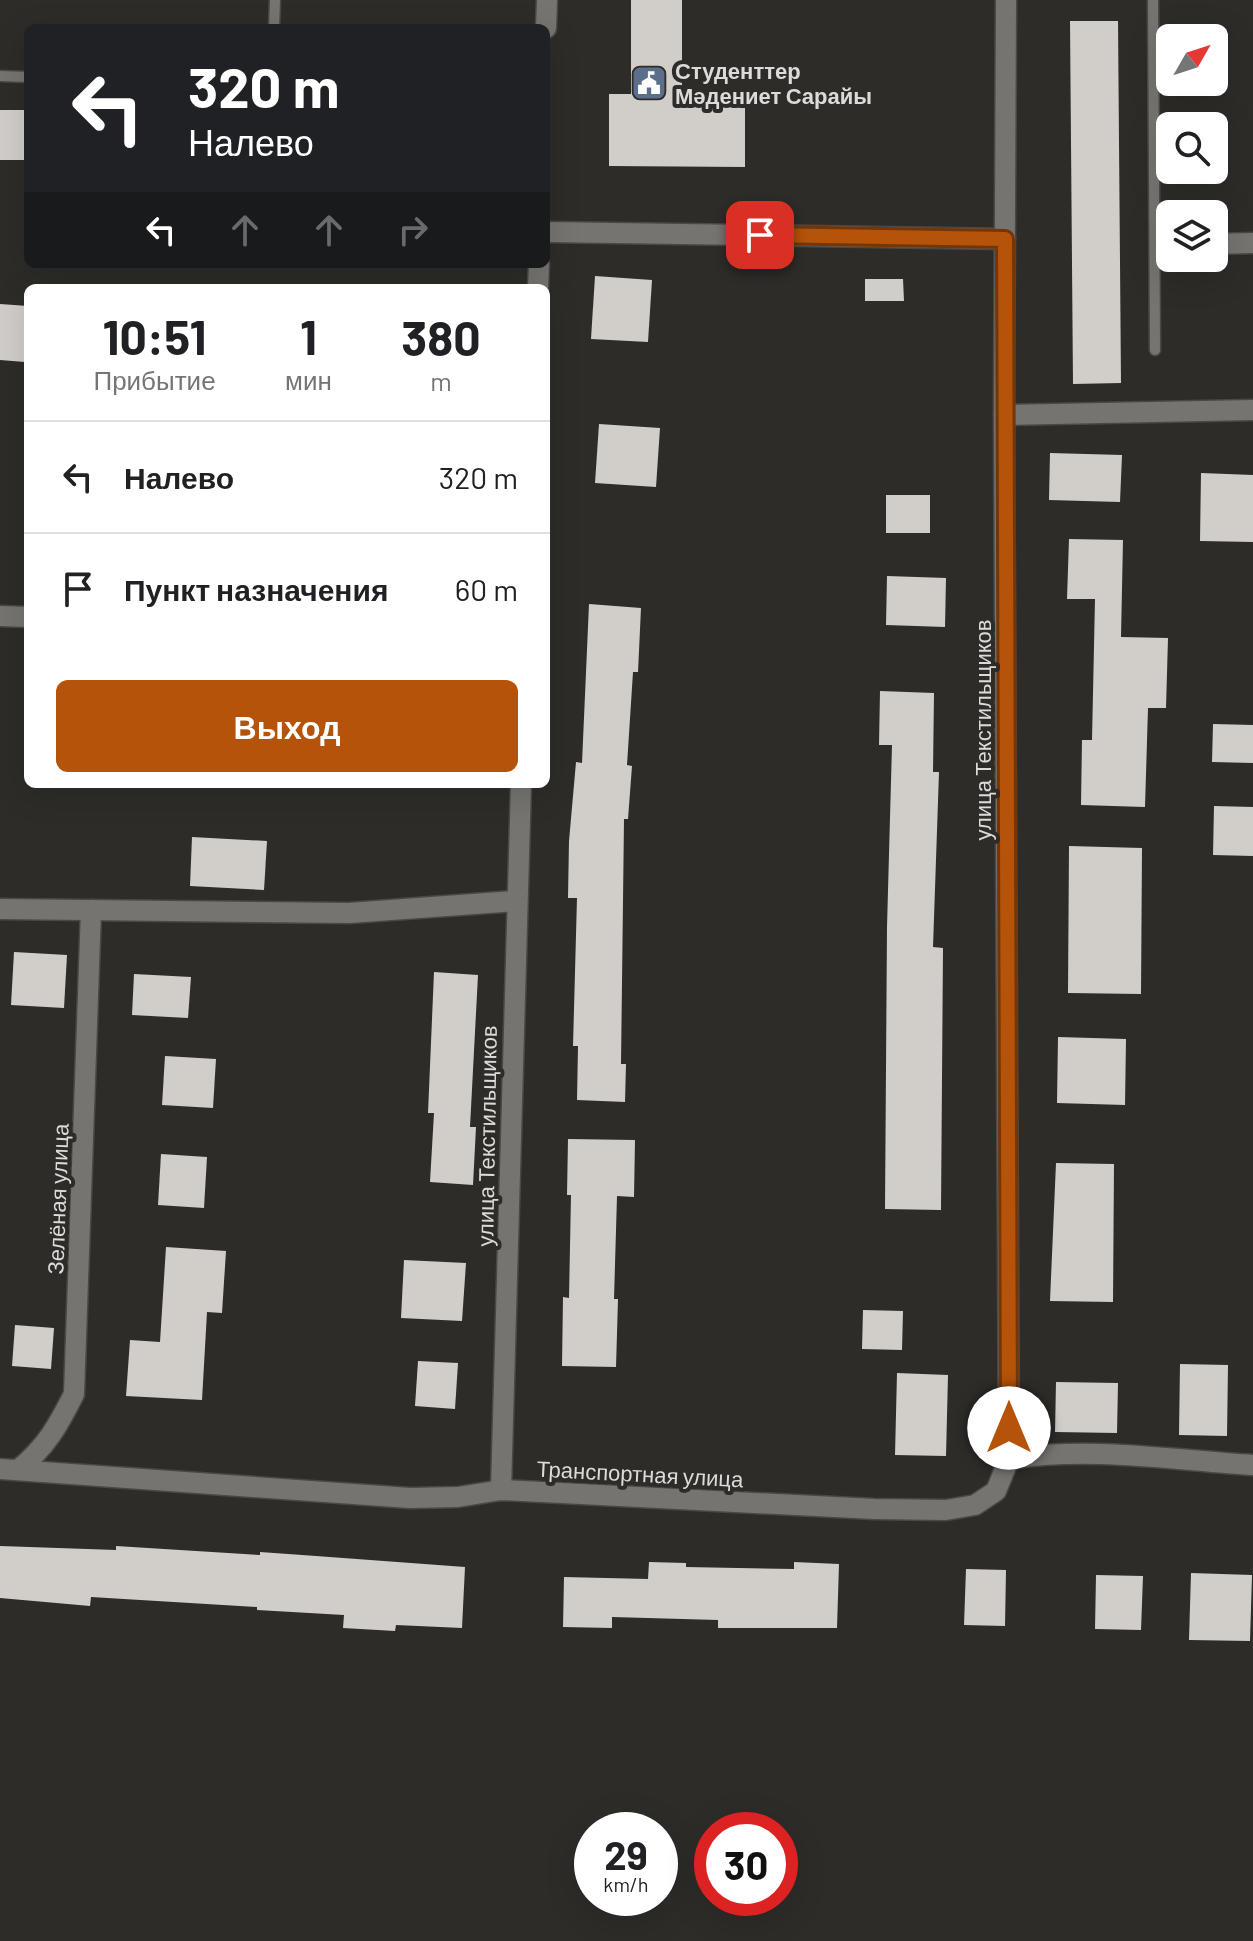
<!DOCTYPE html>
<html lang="ru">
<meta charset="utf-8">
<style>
body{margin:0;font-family:Barlow,sans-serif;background:#f6f6f6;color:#202124;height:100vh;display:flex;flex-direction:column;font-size:30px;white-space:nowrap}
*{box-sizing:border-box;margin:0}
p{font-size:26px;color:#757577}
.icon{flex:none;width:44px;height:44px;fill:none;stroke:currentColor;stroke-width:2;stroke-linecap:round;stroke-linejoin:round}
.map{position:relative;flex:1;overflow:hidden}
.details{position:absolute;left:24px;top:284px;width:526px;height:504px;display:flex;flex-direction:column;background:#fff;border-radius:12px;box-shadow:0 8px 32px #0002}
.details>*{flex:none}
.guide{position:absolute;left:24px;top:24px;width:526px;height:244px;border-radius:12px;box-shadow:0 8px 32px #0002;background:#202124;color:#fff;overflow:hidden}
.needle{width:52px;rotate:51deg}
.fabs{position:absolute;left:1156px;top:24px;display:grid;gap:16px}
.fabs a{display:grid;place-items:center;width:72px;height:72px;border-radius:12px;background:#fff;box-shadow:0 8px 32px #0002;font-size:40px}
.speed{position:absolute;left:574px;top:1812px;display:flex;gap:16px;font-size:40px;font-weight:700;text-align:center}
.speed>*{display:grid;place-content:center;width:104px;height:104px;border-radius:50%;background:#fff;box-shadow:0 8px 32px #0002;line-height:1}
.speed small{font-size:20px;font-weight:400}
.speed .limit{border:12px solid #d22;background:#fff;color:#111}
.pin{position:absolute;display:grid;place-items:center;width:68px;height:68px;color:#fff;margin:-34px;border-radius:16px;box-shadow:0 4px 12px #0006}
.me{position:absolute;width:88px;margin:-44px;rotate:0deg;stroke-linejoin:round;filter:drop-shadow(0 0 6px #0008)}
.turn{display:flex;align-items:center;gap:28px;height:168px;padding:0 32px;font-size:36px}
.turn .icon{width:104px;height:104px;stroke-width:2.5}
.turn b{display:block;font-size:56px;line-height:68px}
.lanes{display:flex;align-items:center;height:76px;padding:0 32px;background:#0003;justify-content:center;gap:40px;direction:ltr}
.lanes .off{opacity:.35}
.eta{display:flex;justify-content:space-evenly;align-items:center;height:136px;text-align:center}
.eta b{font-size:48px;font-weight:700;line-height:56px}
.primary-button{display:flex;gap:16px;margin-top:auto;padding:16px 32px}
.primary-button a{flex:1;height:92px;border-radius:12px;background:#b45309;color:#fff;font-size:32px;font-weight:700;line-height:92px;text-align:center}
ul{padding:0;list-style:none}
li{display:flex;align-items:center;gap:24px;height:112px;padding:0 32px;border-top:2px solid #e0e0e0}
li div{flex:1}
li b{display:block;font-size:30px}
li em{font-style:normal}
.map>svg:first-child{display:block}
.building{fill:#d1ceca}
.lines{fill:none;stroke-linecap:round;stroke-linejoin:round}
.lane-casing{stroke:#4a4846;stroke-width:13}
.street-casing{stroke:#4a4846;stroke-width:23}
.lane{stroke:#767470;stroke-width:10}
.street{stroke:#767470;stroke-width:20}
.route-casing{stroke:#753606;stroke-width:20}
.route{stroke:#b45309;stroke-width:14}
.labels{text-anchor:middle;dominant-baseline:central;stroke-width:8;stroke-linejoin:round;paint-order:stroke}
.poi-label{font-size:22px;font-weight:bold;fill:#dcdbd9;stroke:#2e2c29;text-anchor:start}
.street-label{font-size:22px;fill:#dcdbd9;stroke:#2e2c29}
</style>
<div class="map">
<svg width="1253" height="1941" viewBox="0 0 1253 1941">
<rect width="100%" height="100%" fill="#2e2c29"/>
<!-- building -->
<g class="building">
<polygon points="631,0 682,0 682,95 745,95 745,167 609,166 609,94 631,94"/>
<polygon points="1070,21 1118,21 1121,383 1073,384"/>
<rect x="0" y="110" width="28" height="50"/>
<polygon points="595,276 652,280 648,342 591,339"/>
<polygon points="865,279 903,279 904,301 865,301"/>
<polygon points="0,304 28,306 25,362 0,360"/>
<polygon points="599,424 660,428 656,487 595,483"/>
<polygon points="1050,453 1122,455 1120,502 1049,500"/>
<polygon points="1201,473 1253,475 1253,542 1200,541"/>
<rect x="886" y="495" width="44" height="38"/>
<polygon points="1069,539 1123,540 1121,637 1168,638 1166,708 1148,708 1145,807 1081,805 1082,740 1092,740 1095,599 1067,599"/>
<polygon points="887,576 946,578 945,627 886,625"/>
<polygon points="589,604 641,608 638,672 633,672 627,765 632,766 628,819 624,819 621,1064 626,1064 625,1102 577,1100 578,1046 573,1046 577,898 568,898 569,841 576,762 582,763"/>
<polygon points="880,691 934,693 933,772 939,772 933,947 943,948 941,1210 885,1209 887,927 892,745 879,745"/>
<polygon points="1213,724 1253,725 1253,763 1212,762"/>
<polygon points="1214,806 1253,807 1253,856 1213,855"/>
<polygon points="192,837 267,841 264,890 190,886"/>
<polygon points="1069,846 1142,848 1141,994 1068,993"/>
<polygon points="14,952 67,955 64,1008 11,1005"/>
<polygon points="434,972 478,975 470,1127 476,1127 473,1185 430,1182 434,1113 428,1113"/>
<polygon points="134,974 191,977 188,1018 132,1015"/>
<polygon points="1058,1037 1126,1039 1125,1105 1057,1103"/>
<polygon points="165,1056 216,1059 213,1108 162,1105"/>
<polygon points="568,1139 635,1140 634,1197 617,1196 614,1299 618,1299 616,1367 562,1366 563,1297 569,1298 571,1195 567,1195"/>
<polygon points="161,1154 207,1157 204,1208 158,1205"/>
<polygon points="1056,1163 1114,1164 1113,1302 1050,1301"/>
<polygon points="166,1247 226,1251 222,1313 207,1312 202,1400 126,1396 130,1340 160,1342"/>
<polygon points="404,1260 466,1263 462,1321 401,1318"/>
<polygon points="863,1310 903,1311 902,1350 862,1349"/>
<polygon points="15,1325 54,1328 51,1369 12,1366"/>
<polygon points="418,1361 458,1363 455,1409 415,1406"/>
<polygon points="1180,1364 1228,1365 1227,1436 1179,1435"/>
<polygon points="897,1373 948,1375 946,1456 895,1455"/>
<polygon points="1056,1382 1118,1383 1117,1433 1055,1432"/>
<polygon points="0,1546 116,1550 116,1546 260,1555 260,1552 316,1556 465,1567 462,1628 396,1625 395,1631 343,1628 344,1615 257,1610 257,1607 91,1597 90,1606 0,1598"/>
<polygon points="649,1562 686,1563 686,1567 794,1569 794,1562 839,1564 837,1628 718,1628 718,1620 612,1617 612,1628 563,1627 564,1577 648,1579"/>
<polygon points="966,1569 1006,1570 1005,1626 964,1625"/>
<polygon points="1191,1573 1252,1575 1250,1641 1189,1640"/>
<polygon points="1096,1575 1143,1576 1141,1630 1095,1629"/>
</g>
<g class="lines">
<defs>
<g id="lane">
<polyline points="1153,0 1155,350"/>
<polyline points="274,28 275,0"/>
<polyline points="0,76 28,77"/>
</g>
<g id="street">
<polyline points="1006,0 1004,415 1009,1459"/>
<polyline points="546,28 547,0"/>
<polyline points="546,232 1005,239"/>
<polyline points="1214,244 1253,243"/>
<polyline points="538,288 539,264"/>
<polyline points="1004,415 1253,410"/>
<polyline points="0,616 28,617"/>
<polyline points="0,909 349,913 515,901"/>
<path d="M 0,1469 L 410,1498 L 458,1497 L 501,1490 L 874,1509 L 946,1510 L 975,1505 L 996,1491 L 1009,1459 C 1089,1446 1173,1460 1253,1465"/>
<path d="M 18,1470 C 46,1447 58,1426 74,1394 L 91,910"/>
<polyline points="501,1490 521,784"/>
</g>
</defs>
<!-- lane casing -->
<use href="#lane" class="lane-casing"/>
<!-- street casing -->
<use href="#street" class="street-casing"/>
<!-- lane -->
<use href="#lane" class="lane"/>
<!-- street -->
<use href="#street" class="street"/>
</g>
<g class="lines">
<defs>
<polyline id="route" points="760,235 1005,239 1009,1428"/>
</defs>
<!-- route casing -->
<use href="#route" class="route-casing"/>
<!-- route -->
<use href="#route" class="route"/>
</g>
<!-- icons -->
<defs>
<symbol id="civic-square" viewBox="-11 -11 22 22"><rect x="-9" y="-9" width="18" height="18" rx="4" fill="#5c6f8a" stroke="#2e2c29"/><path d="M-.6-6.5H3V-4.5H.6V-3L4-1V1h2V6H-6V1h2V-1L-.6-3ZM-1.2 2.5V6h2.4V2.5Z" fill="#fff"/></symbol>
</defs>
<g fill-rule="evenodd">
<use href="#civic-square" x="629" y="63" width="40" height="40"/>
</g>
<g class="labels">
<!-- poi labels -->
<g class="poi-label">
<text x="675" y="70">Студенттер<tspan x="675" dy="25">Мәдениет Сарайы</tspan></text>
</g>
<!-- street labels -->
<g class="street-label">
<text transform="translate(982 730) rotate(-90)">улица Текстильщиков</text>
<text transform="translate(486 1136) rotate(-89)">улица Текстильщиков</text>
<text transform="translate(57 1199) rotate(-88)">Зелёная улица</text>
<text transform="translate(640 1473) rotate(3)">Транспортная улица</text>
</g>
</g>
</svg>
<div class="fabs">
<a><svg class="needle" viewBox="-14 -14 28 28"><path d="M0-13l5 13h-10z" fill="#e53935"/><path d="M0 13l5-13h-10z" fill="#757577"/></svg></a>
<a><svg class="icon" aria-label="search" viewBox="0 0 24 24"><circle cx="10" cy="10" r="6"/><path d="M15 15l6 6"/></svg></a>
<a><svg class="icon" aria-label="layers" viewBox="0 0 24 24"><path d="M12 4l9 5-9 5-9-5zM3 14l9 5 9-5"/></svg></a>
</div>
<div class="speed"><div>29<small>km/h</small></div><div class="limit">30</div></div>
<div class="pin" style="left:760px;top:235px;background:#d93025"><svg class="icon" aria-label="arrive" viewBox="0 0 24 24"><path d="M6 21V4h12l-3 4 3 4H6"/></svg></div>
<svg class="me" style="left:1009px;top:1428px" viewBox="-20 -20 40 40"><circle r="19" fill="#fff"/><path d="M0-13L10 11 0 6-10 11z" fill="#b45309"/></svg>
<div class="guide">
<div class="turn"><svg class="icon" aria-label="left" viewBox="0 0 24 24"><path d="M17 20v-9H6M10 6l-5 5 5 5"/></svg><div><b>320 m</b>Налево</div></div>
<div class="lanes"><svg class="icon" aria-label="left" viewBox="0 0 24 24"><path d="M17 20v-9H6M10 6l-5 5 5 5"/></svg><svg class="icon off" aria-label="ahead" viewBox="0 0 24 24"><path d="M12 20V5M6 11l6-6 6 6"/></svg><svg class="icon off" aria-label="ahead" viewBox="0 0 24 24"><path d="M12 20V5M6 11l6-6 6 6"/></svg><svg class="icon off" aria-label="right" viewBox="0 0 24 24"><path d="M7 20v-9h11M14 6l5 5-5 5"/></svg></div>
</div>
<section class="details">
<div class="eta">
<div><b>10:51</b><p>Прибытие</p></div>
<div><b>1</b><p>мин</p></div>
<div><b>380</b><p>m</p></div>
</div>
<ul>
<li><svg class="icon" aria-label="left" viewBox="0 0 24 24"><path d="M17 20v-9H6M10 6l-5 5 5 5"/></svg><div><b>Налево</b></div><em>320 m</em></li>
<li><svg class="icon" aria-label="arrive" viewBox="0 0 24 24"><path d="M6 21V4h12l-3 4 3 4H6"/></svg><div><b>Пункт назначения</b></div><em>60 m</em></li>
</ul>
<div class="primary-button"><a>Выход</a></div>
</section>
</div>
